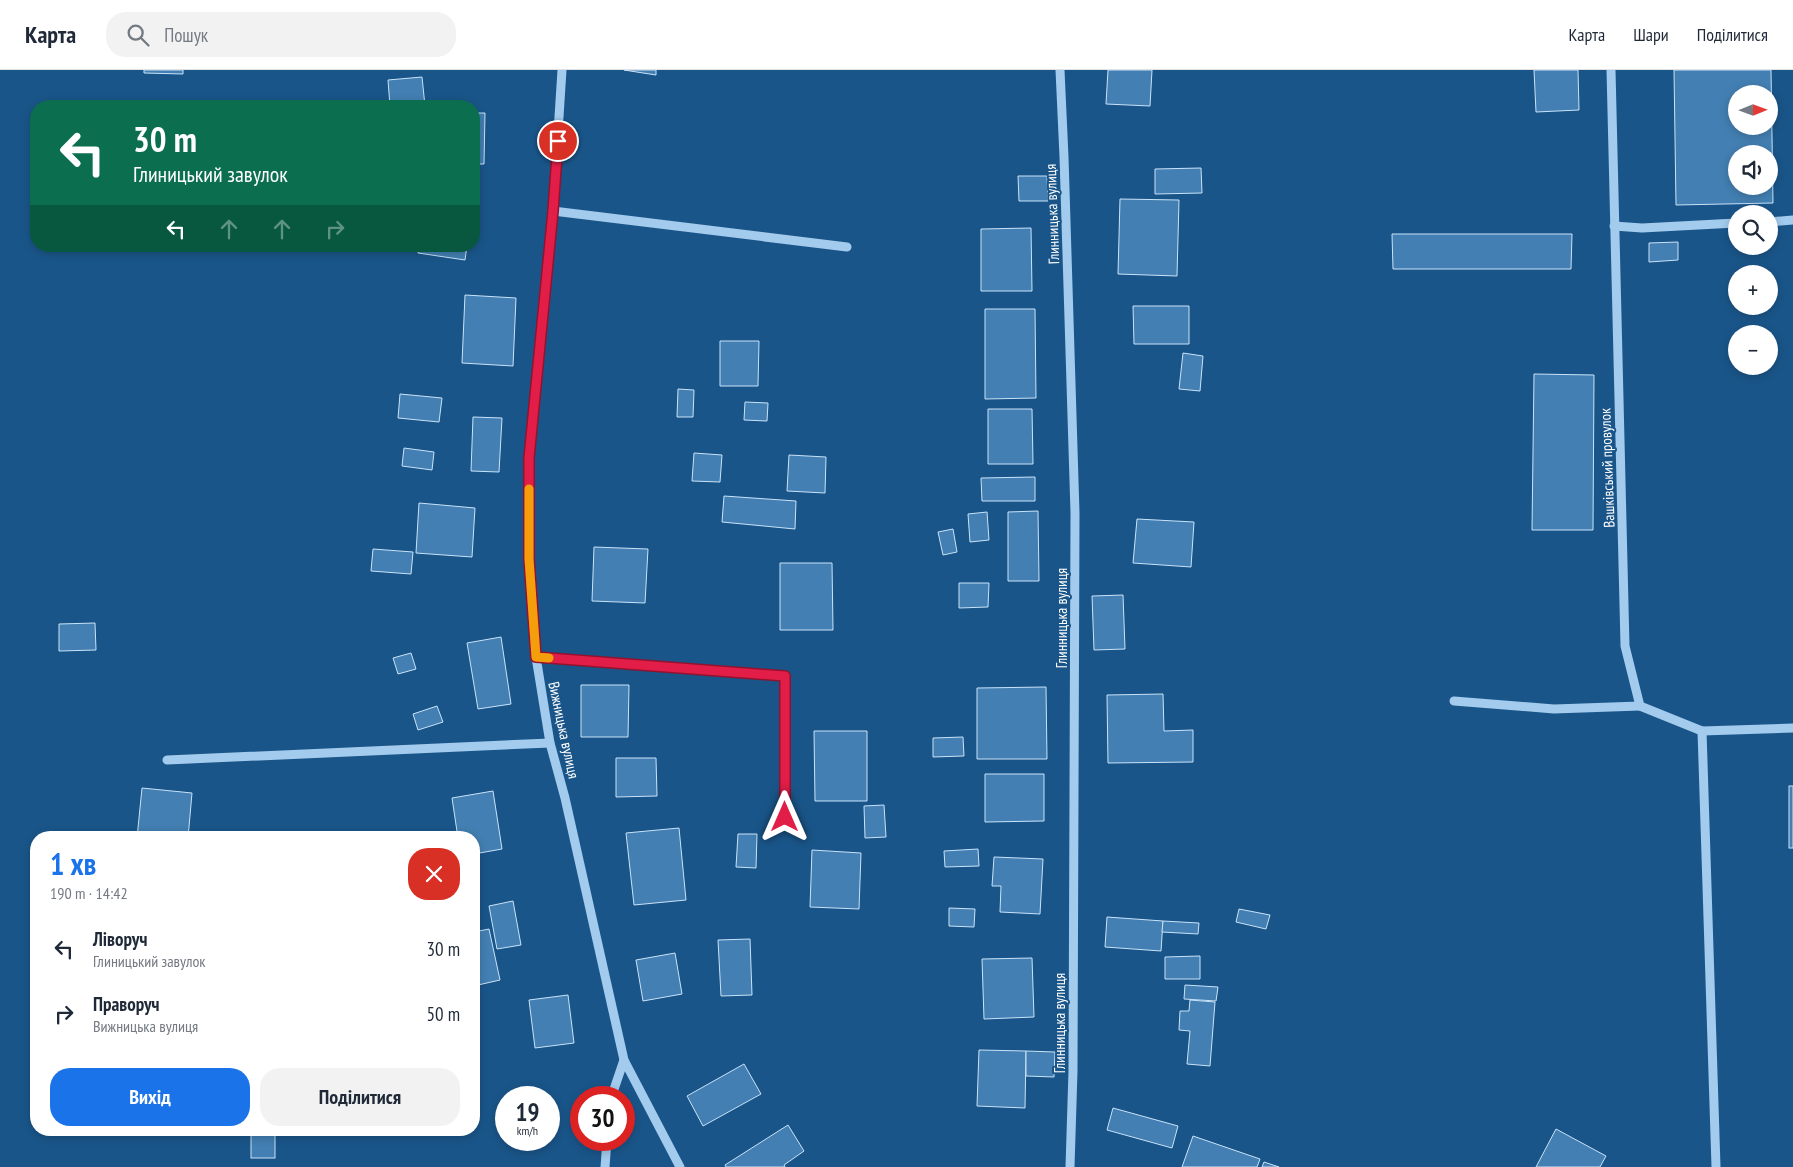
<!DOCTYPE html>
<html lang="uk">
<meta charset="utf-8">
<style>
body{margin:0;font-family:"PT Sans Narrow",sans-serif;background:#f2f2f3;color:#1f2937;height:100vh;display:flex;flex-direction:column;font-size:19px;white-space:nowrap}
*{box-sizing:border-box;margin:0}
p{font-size:16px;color:#747a83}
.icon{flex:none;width:28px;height:28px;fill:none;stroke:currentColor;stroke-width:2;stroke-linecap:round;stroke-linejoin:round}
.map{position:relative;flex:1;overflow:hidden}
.details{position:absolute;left:30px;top:761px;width:450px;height:305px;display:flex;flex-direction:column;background:#fff;border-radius:20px;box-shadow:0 2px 8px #0003}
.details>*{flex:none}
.hud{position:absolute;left:30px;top:30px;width:450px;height:152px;border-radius:20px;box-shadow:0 2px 8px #0003;background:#0b6e4f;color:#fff;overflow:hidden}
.needle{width:32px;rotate:89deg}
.fabs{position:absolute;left:1728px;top:15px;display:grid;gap:10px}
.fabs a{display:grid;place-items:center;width:50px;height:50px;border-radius:50%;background:#fff;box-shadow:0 2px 8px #0003;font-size:25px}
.speed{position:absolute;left:495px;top:1016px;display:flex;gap:10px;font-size:25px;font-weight:700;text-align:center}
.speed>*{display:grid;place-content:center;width:65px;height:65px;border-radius:50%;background:#fff;box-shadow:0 2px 8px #0003;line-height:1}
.speed small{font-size:12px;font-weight:400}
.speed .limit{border:8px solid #d22;background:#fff;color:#111}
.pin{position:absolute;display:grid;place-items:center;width:42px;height:42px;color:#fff;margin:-21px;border:2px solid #fff;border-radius:50%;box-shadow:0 1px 5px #0007}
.me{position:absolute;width:55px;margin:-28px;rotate:0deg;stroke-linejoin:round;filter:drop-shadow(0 0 4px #0008)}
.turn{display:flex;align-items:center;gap:18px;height:105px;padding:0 20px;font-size:22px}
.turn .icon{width:65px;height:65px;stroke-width:2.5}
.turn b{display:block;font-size:35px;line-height:42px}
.lanes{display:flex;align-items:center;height:48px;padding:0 20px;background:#0003;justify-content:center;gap:25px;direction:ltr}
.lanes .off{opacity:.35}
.round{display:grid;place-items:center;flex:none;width:52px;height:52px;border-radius:20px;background:#f2f2f3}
.head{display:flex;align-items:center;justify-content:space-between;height:85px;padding:0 20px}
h1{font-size:30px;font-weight:700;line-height:38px;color:#1a73e8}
.primary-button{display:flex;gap:10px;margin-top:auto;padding:10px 20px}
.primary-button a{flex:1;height:58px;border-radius:20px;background:#1a73e8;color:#fff;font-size:20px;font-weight:700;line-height:58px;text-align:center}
.primary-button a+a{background:#f2f2f3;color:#1f2937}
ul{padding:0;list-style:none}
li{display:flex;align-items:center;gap:15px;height:65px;padding:0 20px}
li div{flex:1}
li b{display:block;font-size:19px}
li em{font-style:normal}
header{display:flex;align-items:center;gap:30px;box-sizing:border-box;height:70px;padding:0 25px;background:#fff;border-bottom:1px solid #e0e1e3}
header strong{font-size:24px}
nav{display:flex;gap:28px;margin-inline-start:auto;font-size:18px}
.search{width:350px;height:45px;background:#f2f2f3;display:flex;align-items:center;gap:12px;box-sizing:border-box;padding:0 18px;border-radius:20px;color:#747a83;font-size:19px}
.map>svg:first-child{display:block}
.building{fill:#437fb2;stroke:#c9e3f9;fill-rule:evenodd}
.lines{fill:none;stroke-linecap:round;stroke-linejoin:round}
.minor{stroke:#a3cbed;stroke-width:9}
.route-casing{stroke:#92132f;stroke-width:12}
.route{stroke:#e11d48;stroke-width:9}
.slow{stroke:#f59e0b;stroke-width:9}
.labels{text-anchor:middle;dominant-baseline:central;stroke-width:4;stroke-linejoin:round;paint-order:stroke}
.street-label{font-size:15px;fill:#fff;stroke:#1a5589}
</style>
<header>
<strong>Карта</strong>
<div class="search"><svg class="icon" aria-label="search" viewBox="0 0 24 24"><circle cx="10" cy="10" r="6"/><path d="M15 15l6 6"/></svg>Пошук</div>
<nav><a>Карта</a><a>Шари</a><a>Поділитися</a></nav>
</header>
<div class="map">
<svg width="1793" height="1097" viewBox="0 0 1793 1097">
<rect width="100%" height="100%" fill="#1a5589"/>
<!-- building -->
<g class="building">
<polygon points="144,0 183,0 183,4 144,3"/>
<polygon points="624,0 656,0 656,5"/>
<polygon points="1108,0 1152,0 1150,36 1106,34"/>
<polygon points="1534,0 1578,0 1579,40 1536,42"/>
<path d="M 1674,0 L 1771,0 L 1773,133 L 1676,135 ZM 1736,24 L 1769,24 L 1769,56 L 1736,56 ZM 1736,84 L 1769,84 L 1769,116 L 1736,116 Z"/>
<polygon points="422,7 425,36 390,36 388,10"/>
<polygon points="474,43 485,43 484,94 474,94"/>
<polygon points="1201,98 1202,123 1155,124 1155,99"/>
<polygon points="1018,106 1047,106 1048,131 1019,131"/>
<polygon points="1120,129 1179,130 1177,206 1118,204"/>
<polygon points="1031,158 1032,221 981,221 981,159"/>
<polygon points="1392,164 1572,164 1571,199 1393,199"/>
<polygon points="1678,172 1678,190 1649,192 1649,173"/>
<polygon points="419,176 467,176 465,190 418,183"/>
<polygon points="465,225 516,228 513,296 462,293"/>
<polygon points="1133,236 1189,236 1189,274 1134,274"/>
<polygon points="985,239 1035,239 1036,328 985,329"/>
<polygon points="720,271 759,271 758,316 720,316"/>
<polygon points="1183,283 1203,286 1200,321 1179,319"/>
<polygon points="1534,304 1594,305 1593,460 1532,460"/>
<polygon points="678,319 694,320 693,347 677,347"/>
<polygon points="400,324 442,328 439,352 398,348"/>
<polygon points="745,332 768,333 767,351 744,350"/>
<polygon points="988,339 1032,339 1033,394 988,394"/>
<polygon points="473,347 502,348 499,402 471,401"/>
<polygon points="404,378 434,382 432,400 402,396"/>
<polygon points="694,383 722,385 720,412 692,411"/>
<polygon points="789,385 826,387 825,423 787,421"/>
<polygon points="1035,407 1035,431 982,431 981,408"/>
<polygon points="724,426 796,431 795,459 722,452"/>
<polygon points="419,433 475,438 472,487 416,483"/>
<polygon points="1038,441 1039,511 1008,511 1008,442"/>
<polygon points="987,442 989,470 970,472 968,444"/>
<polygon points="1137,449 1194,452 1191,497 1133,493"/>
<polygon points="953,459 957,482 943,485 938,462"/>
<polygon points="594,477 648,479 645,533 592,531"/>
<polygon points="373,479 413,482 411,504 371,501"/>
<polygon points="780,493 832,493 833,560 780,560"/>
<polygon points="959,513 989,513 988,537 959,538"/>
<polygon points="1123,525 1125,579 1094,580 1092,526"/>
<polygon points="95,553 96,580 59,581 59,554"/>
<polygon points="501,567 511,634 478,639 467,573"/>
<polygon points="411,583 416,599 398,604 393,588"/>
<polygon points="581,615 629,615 628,667 581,667"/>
<polygon points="1046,617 1047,689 977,689 977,618"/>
<polygon points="1163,624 1164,661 1193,660 1193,692 1108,693 1107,625"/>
<polygon points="437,636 443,652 418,660 413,644"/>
<polygon points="814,661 867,661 867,731 815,731"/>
<polygon points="963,667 964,686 933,687 933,668"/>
<polygon points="616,688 656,688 657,726 616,727"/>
<polygon points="985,704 1044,704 1044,751 985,752"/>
<rect x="1789" y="716" width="4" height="62"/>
<polygon points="142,718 192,723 188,768 137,768"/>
<polygon points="493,721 502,779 474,784 474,768 458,768 452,728"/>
<polygon points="884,735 886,767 865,768 864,736"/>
<polygon points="679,758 686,830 634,835 626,763"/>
<polygon points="738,764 757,764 756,798 736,797"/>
<polygon points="978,779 979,796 945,797 944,781"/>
<polygon points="812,780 861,783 859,839 810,837"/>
<polygon points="994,787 1043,789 1040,844 1000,842 1001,816 992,816"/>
<polygon points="513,831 521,875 497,879 489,836"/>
<polygon points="949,838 975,839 974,857 949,856"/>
<polygon points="1239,839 1270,845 1266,859 1236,852"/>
<polygon points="1107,847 1163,851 1161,881 1105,877"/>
<polygon points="1163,851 1199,853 1198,864 1162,862"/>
<polygon points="489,859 500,910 478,915 474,896 474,862"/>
<polygon points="750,869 752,925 721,926 718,870"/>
<polygon points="675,883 682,924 643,931 636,890"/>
<polygon points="1200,886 1200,909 1165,909 1165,887"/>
<polygon points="1032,888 1034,947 984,949 982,889"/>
<polygon points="1185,915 1218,917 1216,931 1184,929"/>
<polygon points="568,925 574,973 535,978 529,930"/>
<polygon points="1190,930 1215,932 1210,996 1187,994 1190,961 1179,960 1180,941 1189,941"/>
<polygon points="979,980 1026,981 1025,1038 977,1036"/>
<polygon points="1026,981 1055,982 1054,1007 1026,1006"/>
<polygon points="744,994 761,1024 703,1056 687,1026"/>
<polygon points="1113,1038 1178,1056 1172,1078 1107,1060"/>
<polygon points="788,1055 804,1081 784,1095 785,1097 726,1097 725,1095"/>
<polygon points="1556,1059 1606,1086 1600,1097 1536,1097"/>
<rect x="251" y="1060" width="24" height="28"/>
<polygon points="1193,1066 1260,1089 1257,1097 1182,1097"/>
<polygon points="1264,1092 1279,1097 1262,1097"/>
</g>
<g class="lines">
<!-- minor -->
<g class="minor">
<polyline points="562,0 553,141 529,388 529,489 536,587 550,673 565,728 624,990 680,1097"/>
<polyline points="1060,0 1064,87 1075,443 1073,1001 1070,1097"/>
<polyline points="1611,0 1625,576 1640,636 1702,661 1793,658"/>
<polyline points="553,141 847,177"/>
<polyline points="1769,152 1793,150"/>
<polyline points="1614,156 1642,158 1736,153"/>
<polyline points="536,587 785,606 785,747"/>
<polyline points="1454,631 1554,639 1640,636"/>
<polyline points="1702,661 1716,1097"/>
<polyline points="167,690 550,673"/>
<polyline points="611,1028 624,990"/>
<polyline points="605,1097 607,1070"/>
</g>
</g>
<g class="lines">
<defs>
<polyline id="route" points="558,71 553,141 529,388 529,489 536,587 785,606 785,747"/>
</defs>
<!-- route casing -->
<use href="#route" class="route-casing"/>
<!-- route -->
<use href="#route" class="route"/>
<!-- slow -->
<polyline class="slow" points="529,419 529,489 536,587 549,588"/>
</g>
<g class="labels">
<!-- street labels -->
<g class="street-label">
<text transform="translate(1052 144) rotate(-92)">Глинницька вулиця</text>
<text transform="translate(1607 398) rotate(-92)">Вашківський провулок</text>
<text transform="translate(1061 548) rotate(-90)">Глинницька вулиця</text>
<text transform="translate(564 660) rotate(78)">Вижницька вулиця</text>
<text transform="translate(1059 953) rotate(-90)">Глинницька вулиця</text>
</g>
</g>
</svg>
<div class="fabs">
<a><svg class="needle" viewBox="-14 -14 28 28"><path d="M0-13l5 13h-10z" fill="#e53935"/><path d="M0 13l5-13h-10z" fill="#747a83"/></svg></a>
<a><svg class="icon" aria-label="sound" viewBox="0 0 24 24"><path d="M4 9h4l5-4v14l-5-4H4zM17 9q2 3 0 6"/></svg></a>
<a><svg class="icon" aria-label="search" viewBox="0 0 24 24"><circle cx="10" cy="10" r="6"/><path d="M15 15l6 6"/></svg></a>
<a>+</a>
<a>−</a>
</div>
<div class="speed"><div>19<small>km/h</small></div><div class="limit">30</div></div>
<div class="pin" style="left:558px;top:71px;background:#d93025"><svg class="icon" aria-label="arrive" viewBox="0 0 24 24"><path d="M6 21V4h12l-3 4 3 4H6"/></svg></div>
<svg class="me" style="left:785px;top:747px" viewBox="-20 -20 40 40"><path d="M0-17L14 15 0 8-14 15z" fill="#e11d48" stroke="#fff" stroke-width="4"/></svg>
<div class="hud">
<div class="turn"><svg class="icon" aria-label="left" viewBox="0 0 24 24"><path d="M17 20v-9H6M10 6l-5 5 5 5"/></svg><div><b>30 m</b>Глиницький завулок</div></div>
<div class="lanes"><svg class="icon" aria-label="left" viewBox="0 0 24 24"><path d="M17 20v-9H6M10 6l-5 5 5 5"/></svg><svg class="icon off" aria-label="ahead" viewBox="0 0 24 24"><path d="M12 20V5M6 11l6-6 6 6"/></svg><svg class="icon off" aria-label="ahead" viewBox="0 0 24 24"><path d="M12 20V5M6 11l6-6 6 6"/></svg><svg class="icon off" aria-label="right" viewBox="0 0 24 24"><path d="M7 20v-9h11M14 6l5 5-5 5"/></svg></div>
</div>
<section class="details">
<div class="head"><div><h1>1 хв</h1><p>190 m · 14:42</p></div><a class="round" style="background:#d93025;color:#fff"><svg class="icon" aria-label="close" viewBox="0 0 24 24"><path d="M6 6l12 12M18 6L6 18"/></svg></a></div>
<ul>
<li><svg class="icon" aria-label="left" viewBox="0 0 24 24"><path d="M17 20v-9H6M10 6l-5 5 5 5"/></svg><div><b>Ліворуч</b><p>Глиницький завулок</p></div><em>30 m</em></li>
<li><svg class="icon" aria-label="right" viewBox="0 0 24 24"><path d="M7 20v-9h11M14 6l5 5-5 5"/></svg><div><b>Праворуч</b><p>Вижницька вулиця</p></div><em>50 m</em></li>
</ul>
<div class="primary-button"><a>Вихід</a><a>Поділитися</a></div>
</section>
</div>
